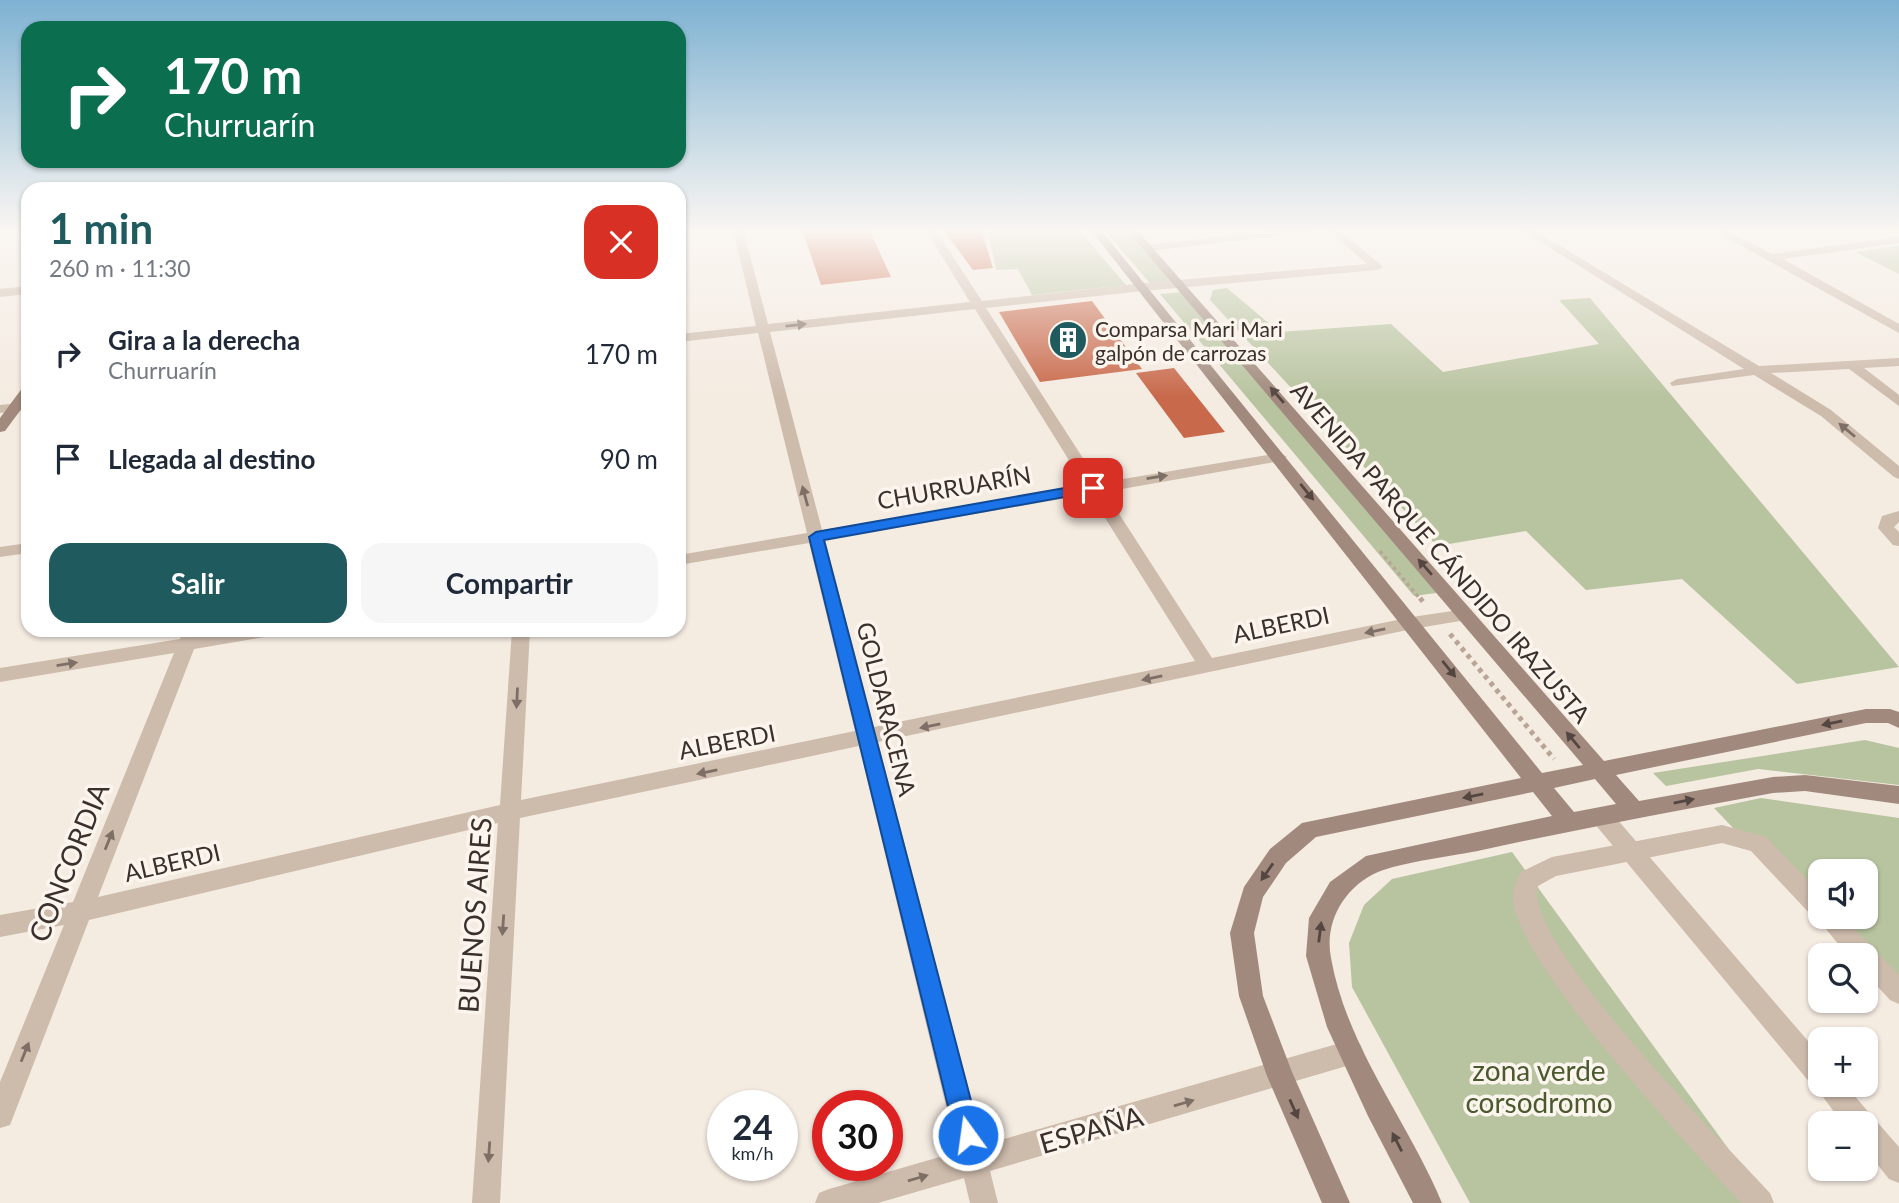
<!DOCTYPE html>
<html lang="es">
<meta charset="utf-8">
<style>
body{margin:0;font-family:Lato,sans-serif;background:#f6f6f7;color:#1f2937;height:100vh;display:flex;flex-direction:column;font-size:26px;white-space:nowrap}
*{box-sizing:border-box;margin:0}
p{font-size:23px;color:#747a83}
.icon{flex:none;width:38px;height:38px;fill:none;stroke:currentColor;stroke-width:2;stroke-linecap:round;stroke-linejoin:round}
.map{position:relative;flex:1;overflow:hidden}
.side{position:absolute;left:21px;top:182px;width:665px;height:455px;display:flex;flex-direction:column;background:#fff;border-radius:21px;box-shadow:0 2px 5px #0004}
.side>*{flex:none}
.banner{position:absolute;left:21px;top:21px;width:665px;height:147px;border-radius:21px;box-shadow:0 2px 5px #0004;background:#0b6e4f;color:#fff;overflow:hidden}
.tools{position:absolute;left:1808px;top:859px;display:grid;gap:14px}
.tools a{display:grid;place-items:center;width:70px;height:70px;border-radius:14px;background:#fff;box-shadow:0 2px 5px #0004;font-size:35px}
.speed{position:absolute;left:707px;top:1090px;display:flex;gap:14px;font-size:35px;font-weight:700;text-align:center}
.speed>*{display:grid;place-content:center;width:91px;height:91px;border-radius:50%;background:#fff;box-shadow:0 2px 5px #0004;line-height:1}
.speed small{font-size:18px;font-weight:400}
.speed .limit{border:10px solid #d22;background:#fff;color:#111}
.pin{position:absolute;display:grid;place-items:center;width:60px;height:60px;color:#fff;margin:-30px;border-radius:14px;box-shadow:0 4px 10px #0006}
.me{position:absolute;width:77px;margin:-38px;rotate:346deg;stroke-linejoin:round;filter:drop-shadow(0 0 5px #0008)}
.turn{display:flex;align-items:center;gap:24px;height:147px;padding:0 28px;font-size:32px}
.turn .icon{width:91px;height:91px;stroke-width:2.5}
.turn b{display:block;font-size:49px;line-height:60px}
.round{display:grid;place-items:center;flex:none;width:74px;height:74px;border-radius:21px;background:#f6f6f7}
.headline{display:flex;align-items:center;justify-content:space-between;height:119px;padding:0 28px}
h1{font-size:42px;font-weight:700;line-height:52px;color:#1f5a5e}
.cta{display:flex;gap:14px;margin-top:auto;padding:14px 28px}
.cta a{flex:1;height:80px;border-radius:21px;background:#1f5a5e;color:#fff;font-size:28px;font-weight:700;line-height:80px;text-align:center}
.cta a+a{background:#f6f6f7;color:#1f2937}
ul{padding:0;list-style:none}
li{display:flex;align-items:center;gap:21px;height:105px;padding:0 28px}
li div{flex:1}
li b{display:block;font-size:26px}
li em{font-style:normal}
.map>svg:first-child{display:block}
.green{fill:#b8c4a0;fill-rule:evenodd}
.building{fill:#c8694b}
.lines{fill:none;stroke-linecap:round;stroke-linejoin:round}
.path-far1{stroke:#b9a596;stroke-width:3.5;stroke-dasharray:3.5 3.5;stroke-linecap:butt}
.path{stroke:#b9a596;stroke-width:5;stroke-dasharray:4.5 4.5;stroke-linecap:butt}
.pedestrian{fill:#cdbbac;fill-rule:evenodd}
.minor{fill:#cdbbac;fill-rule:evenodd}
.secondary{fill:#a18a7d;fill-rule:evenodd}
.oneway{fill:#7d6f65}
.oneway2{fill:#544640}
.route{fill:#1a73e8;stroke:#114b97;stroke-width:2}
.labels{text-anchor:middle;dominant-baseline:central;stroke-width:7;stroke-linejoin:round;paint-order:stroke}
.far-poi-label{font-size:21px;fill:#3b302b;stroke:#fbf5ee;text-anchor:start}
.street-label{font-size:24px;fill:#3b302b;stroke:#fbf5ee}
.near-street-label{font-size:28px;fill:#3b302b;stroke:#fbf5ee}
.near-park-label{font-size:28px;fill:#4a5a2e;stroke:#fbf5ee}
</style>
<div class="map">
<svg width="1899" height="1203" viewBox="0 0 1899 1203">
<rect width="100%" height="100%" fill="#f4ebe1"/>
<!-- green -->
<g class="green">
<polygon points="988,229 1078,229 1126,285 1032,295 1018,269 996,270"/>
<polygon points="1103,229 1126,229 1172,281 1150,283"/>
<polygon points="1899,246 1899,274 1855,252"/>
<polygon points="1227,288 1279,332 1391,324 1443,372 1599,344 1559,300 1590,298 1899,667 1797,684 1682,579 1586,590 1526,531 1437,546 1210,300 1213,290"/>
<polygon points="1183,292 1451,591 1414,596 1160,294"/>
<polygon points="1865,740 1899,748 1899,785 1758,769 1666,786 1653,773"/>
<path d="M 1761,798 L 1899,818 L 1899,1003 L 1866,968 L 1866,956 L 1854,955 L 1714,808 ZM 1820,872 L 1866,872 L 1866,917 L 1820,917 Z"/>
<polygon points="1512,852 1768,1203 1470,1203 1352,987 1349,943 1364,905 1392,879"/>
</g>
<!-- building -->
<g class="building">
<polygon points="802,229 869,229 891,277 821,285"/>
<polygon points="943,229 981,229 993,268 973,270"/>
<polygon points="1092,301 1142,369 1040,382 999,312"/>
<polygon points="1174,368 1225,432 1184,438 1136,373"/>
</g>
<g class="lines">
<!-- path-far1 -->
<polyline class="path-far1" points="1380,551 1421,600"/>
<!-- path -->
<g class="path">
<polyline points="1420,598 1424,603"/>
<polyline points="1450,634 1554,759"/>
</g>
<!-- pedestrian -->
<polygon class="pedestrian" points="1602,808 1610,811 1820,1055 1820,1085 1845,1085 1899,1147 1899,1183 1889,1179 1866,1150 1866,1124 1843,1124 1815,1086 1811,1084 1594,823 1591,817 1594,811"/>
<!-- minor -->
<g class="minor">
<path d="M 733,229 L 743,229 L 768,324 L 970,302 L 925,229 L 935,229 L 982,301 L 1143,283 L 1367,264 L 1327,229 L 1338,229 L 1381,265 L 1383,267 L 1377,270 L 1143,291 L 986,308 L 1099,483 L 1280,453 L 1287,457 L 1280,461 L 1105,492 L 1212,658 L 1412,617 L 1466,609 L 1475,615 L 1472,619 L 1412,629 L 878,742 L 983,1145 L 1351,1040 L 1360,1044 L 1364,1053 L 1360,1062 L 990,1171 L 998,1203 L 970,1203 L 964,1178 L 878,1203 L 815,1203 L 819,1193 L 829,1189 L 957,1152 L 859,746 L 520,818 L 500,1203 L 472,1203 L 498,823 L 89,920 L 10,1125 L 0,1128 L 0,1082 L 64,925 L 0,937 L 0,915 L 73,902 L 174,653 L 0,682 L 0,668 L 180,639 L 183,630 L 201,630 L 199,635 L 232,630 L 279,630 L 270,636 L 194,649 L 98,897 L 500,805 L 512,630 L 530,630 L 521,800 L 855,731 L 809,543 L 679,565 L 679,555 L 807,533 L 758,333 L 679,342 L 679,334 L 756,326 ZM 975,309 L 1085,486 L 822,530 L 770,332 ZM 1090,494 L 1195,661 L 874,727 L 825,540 Z"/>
<polygon points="1287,229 1316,229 1311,232 1149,251 1143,248 1149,245"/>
<polygon points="1520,229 1532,229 1759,366 1899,358 1899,366 1864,368 1899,395 1899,406 1849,369 1771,373 1831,410 1899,466 1899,479 1894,477 1821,416 1754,375 1672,386 1670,383 1677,379 1744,369"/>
<polygon points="1711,229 1723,229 1772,254 1899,237 1899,243 1783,259 1899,324 1899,333"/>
<polygon points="28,286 28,294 0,297 0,289"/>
<polygon points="28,402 28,410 0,413 0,405"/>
<polygon points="1899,511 1899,522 1894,527 1899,532 1899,546 1893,545 1878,528 1882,516"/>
<polygon points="28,543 28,553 0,557 0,547"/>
<path d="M 1722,825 L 1766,837 L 1820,893 L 1820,917 L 1843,917 L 1899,975 L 1899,1004 L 1890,1000 L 1866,974 L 1866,956 L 1848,956 L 1817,918 L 1812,916 L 1751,851 L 1722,843 L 1556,876 L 1538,886 C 1519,937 1730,1149 1770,1193 L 1774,1203 L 1741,1203 C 1696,1152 1505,953 1513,892 C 1514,885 1518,878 1521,872 L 1552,857 Z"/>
</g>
<!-- secondary -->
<g class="secondary">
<path d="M 1090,229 L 1100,229 L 1542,773 L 1583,765 L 1126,229 L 1136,229 L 1604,761 L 1866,709 L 1890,709 L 1899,712 L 1899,728 L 1888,723 L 1866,723 L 1616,775 L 1639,801 L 1773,777 L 1805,775 L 1899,786 L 1899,804 L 1805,791 L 1773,793 C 1676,811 1578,829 1482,850 C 1454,856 1402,862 1378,872 C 1344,887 1324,922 1331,958 C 1347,1048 1408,1121 1442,1203 L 1413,1203 L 1368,1116 L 1327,1027 L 1306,956 L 1309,918 L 1330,882 L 1366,856 L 1552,816 L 1533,792 L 1316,837 L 1286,863 L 1263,897 L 1254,933 L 1263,996 L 1292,1072 L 1350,1203 L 1322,1203 L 1267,1076 L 1239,996 L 1230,933 L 1244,887 L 1270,849 L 1302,823 L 1521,778 ZM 1595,779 L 1616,804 L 1574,812 L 1554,788 Z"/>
<polygon points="28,386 28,400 5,431 0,432 0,418 23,387"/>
</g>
</g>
<!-- one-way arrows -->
<defs><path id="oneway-solid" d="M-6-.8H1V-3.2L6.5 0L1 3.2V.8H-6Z" transform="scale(1.75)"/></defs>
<g class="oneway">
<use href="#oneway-solid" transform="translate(796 325) rotate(-6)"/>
<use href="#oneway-solid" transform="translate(1847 430) rotate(-140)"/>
<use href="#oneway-solid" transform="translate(1157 477) rotate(-9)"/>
<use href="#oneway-solid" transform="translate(805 496) rotate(-105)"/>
<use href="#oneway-solid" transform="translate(1375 631) rotate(168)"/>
<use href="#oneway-solid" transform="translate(67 664) rotate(-9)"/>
<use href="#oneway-solid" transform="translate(1152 678) rotate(168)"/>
<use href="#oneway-solid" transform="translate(517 698) rotate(93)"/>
<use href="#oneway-solid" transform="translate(930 726) rotate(168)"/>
<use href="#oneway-solid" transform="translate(707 772) rotate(169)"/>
<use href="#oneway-solid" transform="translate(109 840) rotate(-68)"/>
<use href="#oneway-solid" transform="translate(503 925) rotate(94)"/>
<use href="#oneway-solid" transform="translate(25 1052) rotate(-68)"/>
<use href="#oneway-solid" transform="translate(1184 1103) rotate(-16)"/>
<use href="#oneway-solid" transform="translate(489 1152) rotate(94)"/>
<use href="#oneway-solid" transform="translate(918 1178) rotate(-16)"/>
</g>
<g class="oneway2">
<use href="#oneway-solid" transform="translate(1277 395) rotate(-131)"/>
<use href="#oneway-solid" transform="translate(1307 492) rotate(51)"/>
<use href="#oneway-solid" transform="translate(1425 567) rotate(-131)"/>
<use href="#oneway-solid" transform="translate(1449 669) rotate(51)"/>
<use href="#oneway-solid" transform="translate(1832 723) rotate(168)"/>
<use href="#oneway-solid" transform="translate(1573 740) rotate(-130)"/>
<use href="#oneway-solid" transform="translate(1473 796) rotate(169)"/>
<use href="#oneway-solid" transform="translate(1684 801) rotate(-11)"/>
<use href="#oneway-solid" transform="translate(1267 872) rotate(125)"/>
<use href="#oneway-solid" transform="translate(1320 932) rotate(-83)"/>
<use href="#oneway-solid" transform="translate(1294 1109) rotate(66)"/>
<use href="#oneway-solid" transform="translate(1397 1142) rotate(-117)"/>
</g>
<!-- sky -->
<linearGradient id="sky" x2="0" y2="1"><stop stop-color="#7eb2d2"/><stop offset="0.58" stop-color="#faf6f2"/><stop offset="1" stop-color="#faf6f2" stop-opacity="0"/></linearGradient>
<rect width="1899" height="397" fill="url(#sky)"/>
<!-- route -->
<polygon class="route" points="1093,483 1098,485 1098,491 824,540 980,1135 977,1144 968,1148 959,1144 955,1135 809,537 816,532"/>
<!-- icons -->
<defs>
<symbol id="building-disc" viewBox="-11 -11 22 22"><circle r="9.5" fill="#1f5a5e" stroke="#fbf5ee"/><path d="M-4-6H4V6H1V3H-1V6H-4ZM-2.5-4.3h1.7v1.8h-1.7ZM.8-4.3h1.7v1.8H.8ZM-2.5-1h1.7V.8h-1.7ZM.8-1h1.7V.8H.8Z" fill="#fff"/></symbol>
</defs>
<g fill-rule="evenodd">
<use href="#building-disc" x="1046" y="318" width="44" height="44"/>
</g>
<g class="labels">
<!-- far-poi labels -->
<g class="far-poi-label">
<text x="1095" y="328">Comparsa Mari Mari<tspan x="1095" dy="24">galpón de carrozas</tspan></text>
</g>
<!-- street labels -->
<g class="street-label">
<text transform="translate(954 487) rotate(-10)">CHURRUARÍN</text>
<text transform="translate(1441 552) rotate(49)">AVENIDA PARQUE CÁNDIDO IRAZUSTA</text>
<text transform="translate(1281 624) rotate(-12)">ALBERDI</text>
<text transform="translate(887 709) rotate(76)">GOLDARACENA</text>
<text transform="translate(727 741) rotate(-11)">ALBERDI</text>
<text transform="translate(172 862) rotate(-13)">ALBERDI</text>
</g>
<!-- near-street labels -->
<g class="near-street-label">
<text transform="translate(68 862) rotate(-68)">CONCORDIA</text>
<text transform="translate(474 915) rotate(-86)">BUENOS AIRES</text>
<text transform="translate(1091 1129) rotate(-16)">ESPAÑA</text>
</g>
<!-- near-park labels -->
<g class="near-park-label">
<text x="1539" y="1070">zona verde<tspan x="1539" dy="32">corsodromo</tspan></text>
</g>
</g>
</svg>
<div class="tools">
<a><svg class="icon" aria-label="sound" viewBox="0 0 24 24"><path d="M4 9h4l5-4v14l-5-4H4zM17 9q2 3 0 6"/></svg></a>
<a><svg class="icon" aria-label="search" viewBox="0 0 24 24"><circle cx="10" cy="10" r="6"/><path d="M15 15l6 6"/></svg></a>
<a>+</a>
<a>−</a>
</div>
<div class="speed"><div>24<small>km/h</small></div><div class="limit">30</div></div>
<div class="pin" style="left:1093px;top:488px;background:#d93025"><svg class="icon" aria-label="arrive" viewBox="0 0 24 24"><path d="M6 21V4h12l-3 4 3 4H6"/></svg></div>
<svg class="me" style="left:968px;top:1135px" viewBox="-20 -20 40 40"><circle r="17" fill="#1a73e8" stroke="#fff" stroke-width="3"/><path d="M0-11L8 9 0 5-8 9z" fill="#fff"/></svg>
<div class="banner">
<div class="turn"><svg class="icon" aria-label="right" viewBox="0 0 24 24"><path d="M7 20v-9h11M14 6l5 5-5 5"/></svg><div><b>170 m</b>Churruarín</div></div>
</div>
<section class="side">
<div class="headline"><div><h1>1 min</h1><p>260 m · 11:30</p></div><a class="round" style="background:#d93025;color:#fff"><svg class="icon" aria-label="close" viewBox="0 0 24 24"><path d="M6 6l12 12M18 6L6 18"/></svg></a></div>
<ul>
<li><svg class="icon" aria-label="right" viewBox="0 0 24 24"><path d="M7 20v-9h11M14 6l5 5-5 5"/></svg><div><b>Gira a la derecha</b><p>Churruarín</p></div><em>170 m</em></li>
<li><svg class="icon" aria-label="arrive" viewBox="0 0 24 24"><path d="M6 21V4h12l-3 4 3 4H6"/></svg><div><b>Llegada al destino</b></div><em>90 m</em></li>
</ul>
<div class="cta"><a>Salir</a><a>Compartir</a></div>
</section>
</div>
